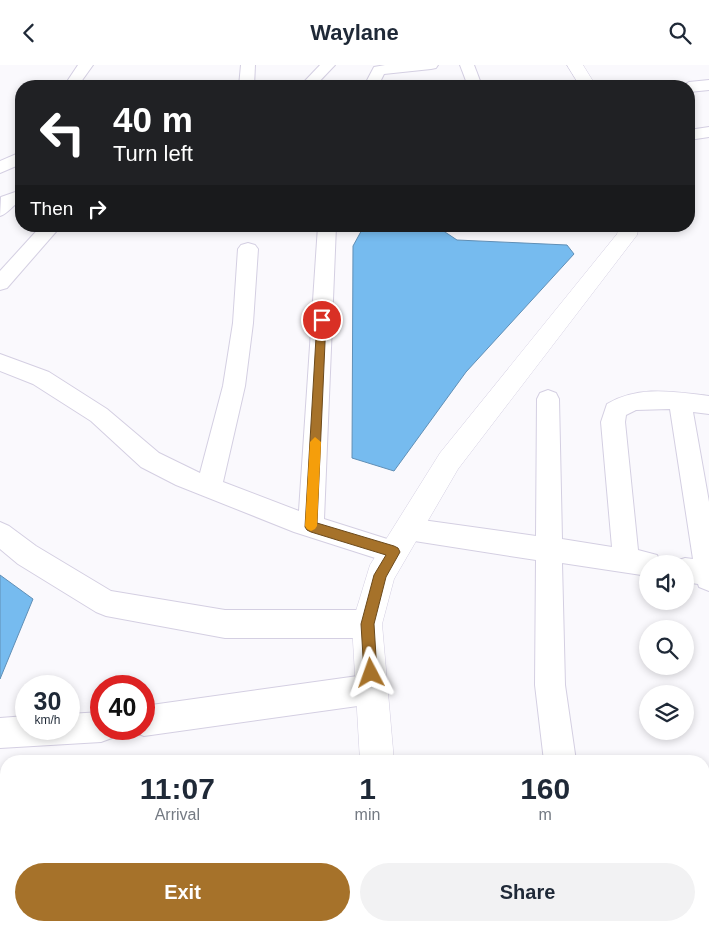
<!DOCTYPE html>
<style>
body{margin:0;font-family:Helvetica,sans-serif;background:#f2f2f3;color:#1f2937;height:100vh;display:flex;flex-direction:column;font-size:19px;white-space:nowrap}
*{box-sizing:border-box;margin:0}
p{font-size:16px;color:#747a83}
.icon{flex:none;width:28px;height:28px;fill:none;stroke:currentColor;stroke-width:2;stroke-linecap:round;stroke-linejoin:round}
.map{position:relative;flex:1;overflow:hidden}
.sheet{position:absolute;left:0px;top:690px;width:710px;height:176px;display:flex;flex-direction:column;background:#fff;border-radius:20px 20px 0 0;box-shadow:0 2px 8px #0003}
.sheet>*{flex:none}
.banner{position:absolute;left:15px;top:15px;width:680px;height:152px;border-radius:20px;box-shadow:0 2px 8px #0003;background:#202124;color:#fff;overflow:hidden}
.tools{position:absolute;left:639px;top:490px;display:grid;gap:10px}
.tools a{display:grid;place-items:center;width:55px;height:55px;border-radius:50%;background:#fff;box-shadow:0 2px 8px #0003;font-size:25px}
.speed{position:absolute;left:15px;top:610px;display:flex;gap:10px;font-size:25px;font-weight:700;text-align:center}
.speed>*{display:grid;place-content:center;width:65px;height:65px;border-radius:50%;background:#fff;box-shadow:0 2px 8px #0003;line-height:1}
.speed small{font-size:12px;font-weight:400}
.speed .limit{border:8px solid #d22;background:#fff;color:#111}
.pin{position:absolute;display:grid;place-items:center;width:42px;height:42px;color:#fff;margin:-21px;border:2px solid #fff;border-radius:50%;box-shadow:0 1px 5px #0007}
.me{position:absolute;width:55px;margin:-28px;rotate:356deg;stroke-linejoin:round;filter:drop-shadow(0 0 4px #0008)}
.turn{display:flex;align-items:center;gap:18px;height:105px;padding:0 15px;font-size:22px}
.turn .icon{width:65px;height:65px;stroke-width:2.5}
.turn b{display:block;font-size:35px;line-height:42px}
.then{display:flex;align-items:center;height:48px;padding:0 15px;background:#0003;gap:10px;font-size:19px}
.eta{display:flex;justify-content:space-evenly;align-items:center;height:85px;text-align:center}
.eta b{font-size:30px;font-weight:600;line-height:35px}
.cta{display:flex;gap:10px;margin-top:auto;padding:10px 15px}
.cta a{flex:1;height:58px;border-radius:30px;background:#a6722a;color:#fff;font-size:20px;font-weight:600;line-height:58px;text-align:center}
.cta a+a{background:#f2f2f3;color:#1f2937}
header{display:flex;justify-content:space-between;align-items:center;height:65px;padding:0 15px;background:#fff;font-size:22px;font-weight:600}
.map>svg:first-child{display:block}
.water{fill:#76bbef;stroke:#608fb6}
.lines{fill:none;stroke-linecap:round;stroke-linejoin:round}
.minor-casing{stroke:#d4cfe2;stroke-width:2}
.tertiary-casing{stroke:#d4cfe2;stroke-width:1}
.minor{fill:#fff;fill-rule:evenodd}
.tertiary{fill:#fff;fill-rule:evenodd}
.route{fill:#a6722a;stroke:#6c4a1b}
.slow{fill:#f59e0b}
</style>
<header><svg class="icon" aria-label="back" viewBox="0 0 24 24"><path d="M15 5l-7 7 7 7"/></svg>Waylane<svg class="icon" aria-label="search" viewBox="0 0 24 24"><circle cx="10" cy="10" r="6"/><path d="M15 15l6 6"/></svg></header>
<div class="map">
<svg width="709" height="866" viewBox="0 0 709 866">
<rect width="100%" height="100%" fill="#faf9fd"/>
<!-- water -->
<g class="water">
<polygon points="364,161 436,161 457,175 567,180 574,189 466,307 394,406 352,393 353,181"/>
<polygon points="0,510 33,534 0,614"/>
</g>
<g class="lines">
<defs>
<g id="minor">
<polygon points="78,0 93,0 78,21 64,21"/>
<polygon points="241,0 255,0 254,21 239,21"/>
<polygon points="320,0 335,0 315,21 300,21"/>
<polygon points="385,0 438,0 436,3 431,4 384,9 378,21 364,21 374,2"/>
<polygon points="460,0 474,0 482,21 468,21"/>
<polygon points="709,15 709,25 689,27 689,21 682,21 689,17"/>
<polygon points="709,62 709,72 689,75 689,65"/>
<polygon points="21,87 21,99 0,108 0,96"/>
<path d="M 21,125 L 21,136 C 12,140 9,148 0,151 L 1,132 Z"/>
<polygon points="41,161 61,161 7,223 0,225 0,206"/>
<polygon points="318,161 336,161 324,454 403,479 407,487 403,495 394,499 294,467 176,420 141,402 91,356 33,319 0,306 0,289 49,307 107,344 159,388 200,408 223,321 233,258 238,184 241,180 248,178 255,180 258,184 253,258 245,321 223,417 299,446"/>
<path d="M 548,325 L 556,328 L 559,334 L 562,474 L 612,482 L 601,357 L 607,339 C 640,320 673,327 709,331 L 709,349 L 693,347 L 709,437 L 709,526 L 699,522 L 698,519 L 685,517 L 685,499 L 674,499 L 676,496 L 685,493 L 693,494 L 670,344 L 636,345 L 626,350 L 625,357 L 638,485 L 657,490 L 661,499 L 648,499 L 648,511 L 562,498 L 565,620 L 576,696 L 544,696 L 535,620 L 536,495 L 408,475 L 399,472 L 395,464 L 399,456 L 408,453 L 536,471 L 537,334 L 540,328 Z"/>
<polygon points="0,457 9,461 36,481 111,526 225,545 367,545 377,549 381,559 377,569 367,573 225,573 106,551 96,547 18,499 0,484"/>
<polygon points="372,609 382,614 387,624 382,634 372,639 144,671 133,667 132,664 144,664 144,641"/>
<polygon points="101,647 101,664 116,664 112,673 101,677 0,683 0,653 26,651 26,664 69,664 69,649"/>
<polygon points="573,860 609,860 611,866 575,866"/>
</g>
<g id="tertiary">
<polygon points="567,0 583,0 596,21 580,21"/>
<polygon points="619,161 639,161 637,170 458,404 394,514 382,559 394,696 360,696 352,559 370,500 440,388 617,169"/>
<rect x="371" y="860" width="38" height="6"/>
</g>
</defs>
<!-- minor casing -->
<use href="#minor" class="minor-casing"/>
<!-- tertiary casing -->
<use href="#tertiary" class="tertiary-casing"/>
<!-- minor -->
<use href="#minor" class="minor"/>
<!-- tertiary -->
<use href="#tertiary" class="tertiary"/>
</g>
<!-- route -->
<polygon class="route" points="322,252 326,255 317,458 394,481 398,483 400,487 386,512 374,559 377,608 375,612 371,614 366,612 364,608 361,559 374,510 386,490 311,467 307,465 305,462 317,255"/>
<!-- slow -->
<polygon class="slow" points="315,372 321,377 317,461 315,464 311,466 307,464 305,461 310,377"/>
</svg>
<div class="tools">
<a><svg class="icon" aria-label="sound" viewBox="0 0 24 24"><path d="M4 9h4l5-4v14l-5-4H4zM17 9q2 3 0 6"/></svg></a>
<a><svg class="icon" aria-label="search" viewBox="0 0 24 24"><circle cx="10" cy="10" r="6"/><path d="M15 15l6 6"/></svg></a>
<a><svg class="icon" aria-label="layers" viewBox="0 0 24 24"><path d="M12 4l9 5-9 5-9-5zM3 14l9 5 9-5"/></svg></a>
</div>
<div class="speed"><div>30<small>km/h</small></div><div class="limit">40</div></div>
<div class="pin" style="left:322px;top:255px;background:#d93025"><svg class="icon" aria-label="arrive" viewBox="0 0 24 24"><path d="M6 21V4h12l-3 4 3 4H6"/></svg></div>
<svg class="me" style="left:371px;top:608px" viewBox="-20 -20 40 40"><path d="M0-17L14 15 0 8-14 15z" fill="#a6722a" stroke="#fff" stroke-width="4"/></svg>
<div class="banner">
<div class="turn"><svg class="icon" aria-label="left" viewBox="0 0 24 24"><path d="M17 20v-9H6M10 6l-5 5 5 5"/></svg><div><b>40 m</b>Turn left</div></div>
<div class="then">Then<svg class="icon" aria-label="right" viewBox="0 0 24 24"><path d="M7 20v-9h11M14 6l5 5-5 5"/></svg></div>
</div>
<section class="sheet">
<div class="eta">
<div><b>11:07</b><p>Arrival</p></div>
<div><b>1</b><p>min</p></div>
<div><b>160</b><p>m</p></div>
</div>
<div class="cta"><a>Exit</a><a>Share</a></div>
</section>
</div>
